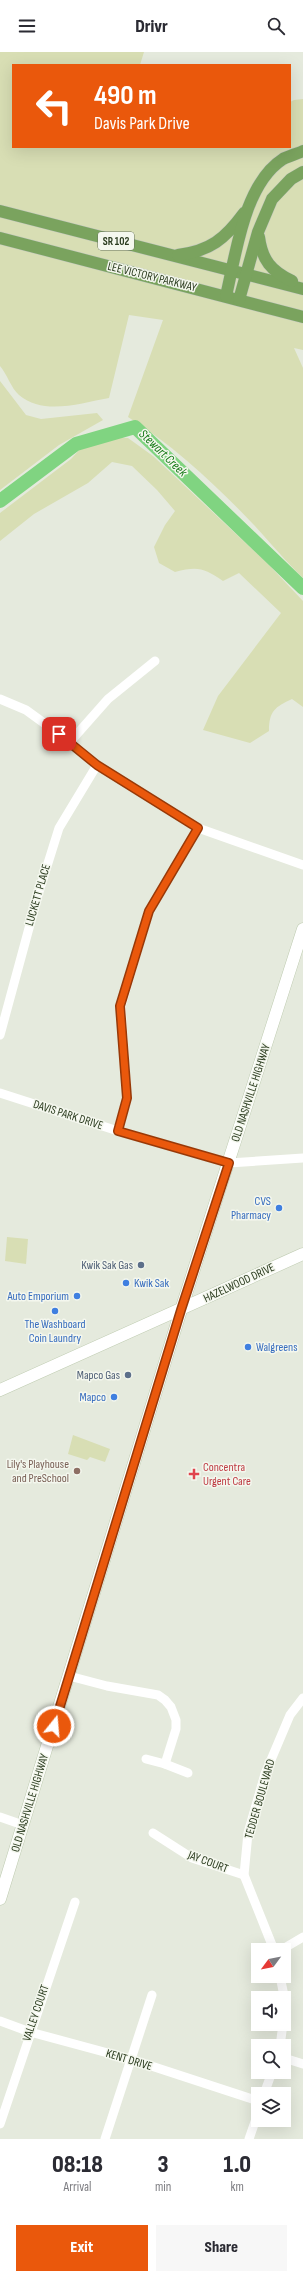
<!DOCTYPE html>
<style>
body{margin:0;font-family:"Sofia Sans Condensed",sans-serif;background:#f7f7f7;color:#2b2b33;height:100vh;display:flex;flex-direction:column;font-size:15px;white-space:nowrap}
*{box-sizing:border-box;margin:0}
p{font-size:13px;color:#7c7c81}
.icon{flex:none;width:22px;height:22px;fill:none;stroke:currentColor;stroke-width:2;stroke-linecap:round;stroke-linejoin:round}
.map{position:relative;height:2087px;overflow:hidden}
.details{display:flex;flex-direction:column;background:#fff;flex:1}
.details>*{flex:none}
.guide{position:absolute;left:12px;top:12px;width:279px;height:84px;border-radius:0px;box-shadow:0 4px 16px #0002;background:#ea580c;color:#fff;overflow:hidden}
.needle{width:26px;rotate:238deg}
.buttons{position:absolute;left:251px;top:1891px;display:grid;gap:8px}
.buttons a{display:grid;place-items:center;width:40px;height:40px;border-radius:0px;background:#fff;box-shadow:0 4px 16px #0002;font-size:20px}
.pin{position:absolute;display:grid;place-items:center;width:34px;height:34px;color:#fff;margin:-17px;border-radius:8px;box-shadow:0 2px 6px #0006}
.me{position:absolute;width:44px;margin:-22px;rotate:17deg;stroke-linejoin:round;filter:drop-shadow(0 0 3px #0008)}
.turn{display:flex;align-items:center;gap:14px;height:84px;padding:0 16px;font-size:18px}
.turn .icon{width:52px;height:52px;stroke-width:2.5}
.turn b{display:block;font-size:28px;line-height:34px}
.eta{display:flex;justify-content:space-evenly;align-items:center;height:68px;text-align:center}
.eta b{font-size:24px;font-weight:800;line-height:28px}
.button{display:flex;gap:8px;margin-top:auto;padding:8px 16px}
.button a{flex:1;height:46px;border-radius:0px;background:#ea580c;color:#fff;font-size:16px;font-weight:800;line-height:46px;text-align:center}
.button a+a{background:#f7f7f7;color:#2b2b33}
header{display:flex;justify-content:space-between;align-items:center;height:52px;padding:0 16px;background:#fff;font-size:18px;font-weight:800}
.map>svg:first-child{display:block}
.green{fill:#d8deb4}
.lines{fill:none;stroke-linecap:round;stroke-linejoin:round}
.river{stroke:#80d481;stroke-width:14}
.secondary-casing{stroke:#becbb0;stroke-width:13}
.primary-casing{stroke:#c3c8c0;stroke-width:13}
.street{stroke:#fff;stroke-width:9}
.secondary{stroke:#fff;stroke-width:12}
.primary{stroke:#7aa35e;stroke-width:12}
.route-casing{stroke:#983908;stroke-width:10}
.route{stroke:#ea580c;stroke-width:7}
.shop-dot{fill:#3f7fe0;stroke:#f4f7ee;stroke-width:1.5}
.service-dot{fill:#5c6f8a;stroke:#f4f7ee;stroke-width:1.5}
.education-dot{fill:#8d6e63;stroke:#f4f7ee;stroke-width:1.5}
.health-dot{fill:#e0444e;stroke:#f4f7ee;stroke-width:1.5}
.labels{text-anchor:middle;dominant-baseline:central;stroke-width:3;stroke-linejoin:round;paint-order:stroke}
.shield{fill:#f4f7ee;stroke:#67735c;stroke-width:1}
.shield-label{font-size:11px;font-weight:bold;fill:#2a3b1e}
.street-label{font-size:12px;fill:#2a3b1e;stroke:#f4f7ee}
.shop-label{font-size:12px;fill:#366cbe;stroke:#f4f7ee;text-anchor:end}
.service-label{font-size:12px;fill:#4e5e75;stroke:#f4f7ee;text-anchor:end}
.education-label{font-size:12px;fill:#785e54;stroke:#f4f7ee;text-anchor:end}
.health-label{font-size:12px;fill:#be3a42;stroke:#f4f7ee;text-anchor:start}
.water-label{font-size:13px;font-style:italic;fill:#157a17;stroke:#f4f7ee}
</style>
<header><svg class="icon" aria-label="menu" viewBox="0 0 24 24"><path d="M4 6h16M4 12h16M4 18h16"/></svg>Drivr<svg class="icon" aria-label="search" viewBox="0 0 24 24"><circle cx="10" cy="10" r="6"/><path d="M15 15l6 6"/></svg></header>
<div class="map">
<svg width="303" height="2087" viewBox="0 0 303 2087">
<rect width="100%" height="100%" fill="#e5eadd"/>
<!-- green -->
<g class="green">
<path d="M 0,0 L 144,0 L 140,13 L 13,13 L 13,95 L 290,95 L 290,50 L 294,48 L 303,47 L 303,298 L 294,296 L 303,316 L 303,526 C 285,509 270,490 253,472 C 216,433 174,394 128,365 L 163,268 L 129,263 L 109,346 C 80,351 44,364 19,343 C 11,336 7,322 0,314 Z"/>
<polygon points="0,329 26,363 41,367 97,361 103,368 59,393 0,438"/>
<path d="M 110,385 L 128,386 L 153,404 L 268,512 L 303,549 L 303,655 L 292,647 C 275,655 269,659 269,679 L 250,691 L 203,678 L 218,644 L 281,561 L 239,521 L 223,529 C 204,516 198,514 175,520 L 159,511 L 154,495 L 165,473 L 175,459 L 157,438 L 132,414 L 112,410 L 88,431 L 34,462 L 0,489 L 0,461 L 71,407 L 81,396 Z"/>
<polygon points="7,1185 28,1187 26,1212 5,1209"/>
<polygon points="73,1383 110,1397 105,1410 90,1405 87,1408 68,1402"/>
</g>
<g class="lines">
<!-- river -->
<polyline class="river" points="0,449 76,392 135,375 303,536"/>
<defs>
<g id="secondary">
<polyline points="0,1338 303,1202"/>
<polyline points="0,1847 181,1258 303,877"/>
</g>
<g id="primary">
<polyline points="0,159 303,237"/>
<path d="M 259,185 C 262,208 271,219 292,229"/>
<polyline points="0,186 303,265"/>
<path d="M 178,203 C 210,199 225,187 244,161"/>
<path d="M 226,244 C 236,202 244,132 283,107 C 288,104 297,102 303,99"/>
<polyline points="239,248 258,180 272,147 291,127 303,120"/>
</g>
</defs>
<!-- secondary casing -->
<use href="#secondary" class="secondary-casing"/>
<!-- primary casing -->
<use href="#primary" class="primary-casing"/>
<!-- street -->
<g class="street">
<polyline points="0,647 26,658 70,690 97,713 198,776 303,813"/>
<polyline points="70,690 108,647 155,609"/>
<polyline points="0,983 38,843 59,776 97,713"/>
<polyline points="0,1041 118,1079 229,1111 303,1106"/>
<polyline points="118,1079 127,1046 121,954 149,859 198,776"/>
<polyline points="69,1624 107,1634 158,1643 165,1648 171,1655 176,1668 176,1677 165,1712 146,1707"/>
<polyline points="165,1712 188,1721"/>
<polyline points="0,1765 23,1773"/>
<polyline points="153,1781 192,1806 244,1823"/>
<polyline points="274,1898 244,1823 248,1781 265,1722 290,1663 303,1646"/>
<polyline points="281,1898 303,1885"/>
<polyline points="280,1924 286,1954 284,1967"/>
<polyline points="0,1969 30,1980 130,2007 258,2049"/>
<polyline points="280,1994 283,1972"/>
<polyline points="284,2006 303,2012"/>
<polyline points="264,2042 272,2020"/>
<polyline points="0,2072 75,1850"/>
<polyline points="105,2087 152,1943"/>
<polyline points="249,2087 258,2061"/>
</g>
<!-- secondary -->
<use href="#secondary" class="secondary"/>
<!-- primary -->
<use href="#primary" class="primary"/>
</g>
<g class="lines">
<defs>
<polyline id="route" points="54,1674 181,1258 229,1111 118,1079 127,1046 120,954 149,859 198,776 97,713 59,682"/>
</defs>
<!-- route casing -->
<use href="#route" class="route-casing"/>
<!-- route -->
<use href="#route" class="route"/>
</g>
<!-- markers -->
<g class="shop-dot">
<circle cx="279" cy="1156" r="4"/>
<circle cx="126" cy="1231" r="4"/>
<circle cx="77" cy="1244" r="4"/>
<circle cx="55" cy="1259" r="4"/>
<circle cx="248" cy="1295" r="4"/>
<circle cx="114" cy="1345" r="4"/>
</g>
<g class="service-dot">
<circle cx="141" cy="1213" r="4"/>
<circle cx="128" cy="1323" r="4"/>
</g>
<circle class="education-dot" cx="77" cy="1419" r="4"/>
<path class="health-dot" d="M192 1416h4v4h4v4h-4v4h-4v-4h-4v-4h4z"/>
<g class="labels">
<!-- shield labels -->
<rect class="shield" x="98" y="180" width="36" height="18" rx="3"/>
<g class="shield-label">
<text x="116" y="189">SR 102</text>
</g>
<!-- street labels -->
<g class="street-label">
<text transform="translate(152 225) rotate(14)">LEE VICTORY PARKWAY</text>
<text transform="translate(38 843) rotate(-74)">LUCKETT PLACE</text>
<text transform="translate(251 1041) rotate(-72)">OLD NASHVILLE HIGHWAY</text>
<text transform="translate(68 1063) rotate(18)">DAVIS PARK DRIVE</text>
<text transform="translate(239 1231) rotate(-25)">HAZELWOOD DRIVE</text>
<text transform="translate(260 1747) rotate(-74)">TEDDER BOULEVARD</text>
<text transform="translate(30 1751) rotate(-73)">OLD NASHVILLE HIGHWAY</text>
<text transform="translate(208 1810) rotate(21)">JAY COURT</text>
<text transform="translate(36 1961) rotate(-71)">VALLEY COURT</text>
<text transform="translate(129 2008) rotate(17)">KENT DRIVE</text>
</g>
<!-- shop labels -->
<g class="shop-label">
<text x="271" y="1149">CVS<tspan x="271" dy="14">Pharmacy</tspan></text>
<text x="134" y="1231" text-anchor="start">Kwik Sak</text>
<text x="69" y="1244">Auto Emporium</text>
<text x="55" y="1272" text-anchor="middle">The Washboard<tspan x="55" dy="14">Coin Laundry</tspan></text>
<text x="256" y="1295" text-anchor="start">Walgreens</text>
<text x="106" y="1345">Mapco</text>
</g>
<!-- service labels -->
<g class="service-label">
<text x="133" y="1213">Kwik Sak Gas</text>
<text x="120" y="1323">Mapco Gas</text>
</g>
<!-- education labels -->
<g class="education-label">
<text x="69" y="1412">Lily's Playhouse<tspan x="69" dy="14">and PreSchool</tspan></text>
</g>
<!-- health labels -->
<g class="health-label">
<text x="203" y="1415">Concentra<tspan x="203" dy="14">Urgent Care</tspan></text>
</g>
<!-- water labels -->
<g class="water-label">
<text transform="translate(163 401) rotate(44)">Stewart Creek</text>
</g>
</g>
</svg>
<div class="buttons">
<a><svg class="needle" viewBox="-14 -14 28 28"><path d="M0-13l5 13h-10z" fill="#e53935"/><path d="M0 13l5-13h-10z" fill="#7c7c81"/></svg></a>
<a><svg class="icon" aria-label="sound" viewBox="0 0 24 24"><path d="M4 9h4l5-4v14l-5-4H4zM17 9q2 3 0 6"/></svg></a>
<a><svg class="icon" aria-label="search" viewBox="0 0 24 24"><circle cx="10" cy="10" r="6"/><path d="M15 15l6 6"/></svg></a>
<a><svg class="icon" aria-label="layers" viewBox="0 0 24 24"><path d="M12 4l9 5-9 5-9-5zM3 14l9 5 9-5"/></svg></a>
</div>
<div class="pin" style="left:59px;top:682px;background:#d93025"><svg class="icon" aria-label="arrive" viewBox="0 0 24 24"><path d="M6 21V4h12l-3 4 3 4H6"/></svg></div>
<svg class="me" style="left:54px;top:1674px" viewBox="-20 -20 40 40"><circle r="17" fill="#ea580c" stroke="#fff" stroke-width="3"/><path d="M0-11L8 9 0 5-8 9z" fill="#fff"/></svg>
<div class="guide">
<div class="turn"><svg class="icon" aria-label="left" viewBox="0 0 24 24"><path d="M17 20v-9H6M10 6l-5 5 5 5"/></svg><div><b>490 m</b>Davis Park Drive</div></div>
</div>
</div>
<section class="details">
<div class="eta">
<div><b>08:18</b><p>Arrival</p></div>
<div><b>3</b><p>min</p></div>
<div><b>1.0</b><p>km</p></div>
</div>
<div class="button"><a>Exit</a><a>Share</a></div>
</section>
